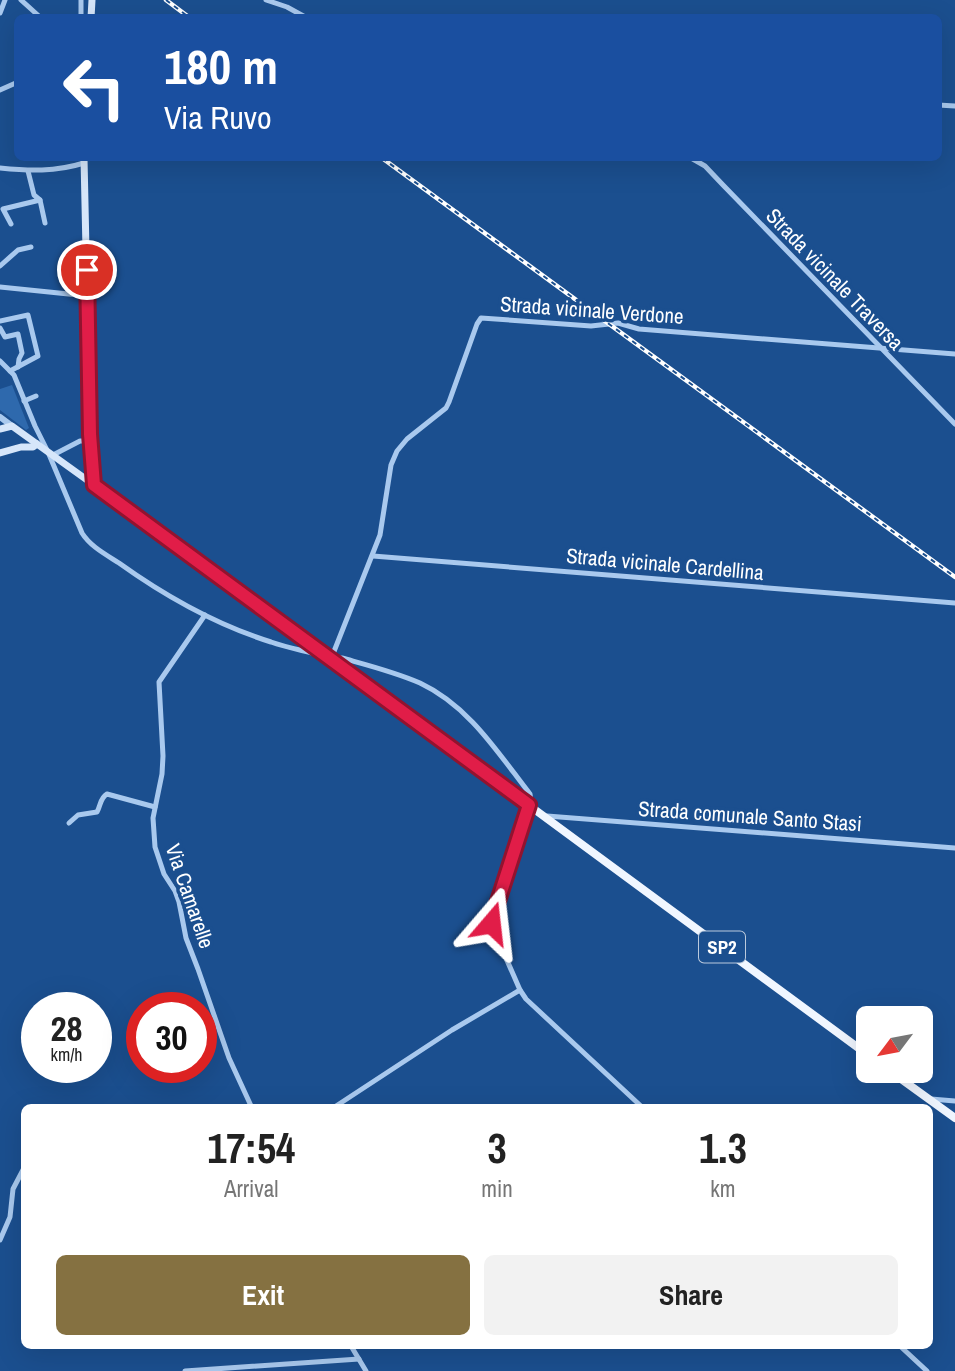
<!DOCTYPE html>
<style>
body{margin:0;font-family:"Archivo Narrow",sans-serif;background:#f2f2f2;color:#222;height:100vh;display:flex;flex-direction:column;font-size:26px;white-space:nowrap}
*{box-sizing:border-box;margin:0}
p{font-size:23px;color:#767676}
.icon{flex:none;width:38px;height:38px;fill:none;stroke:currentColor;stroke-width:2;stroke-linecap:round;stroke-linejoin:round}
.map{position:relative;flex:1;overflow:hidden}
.panel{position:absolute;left:21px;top:1104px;width:912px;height:245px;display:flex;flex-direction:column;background:#fff;border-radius:10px;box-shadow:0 7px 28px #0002}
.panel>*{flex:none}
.hud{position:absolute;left:14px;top:14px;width:928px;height:147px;border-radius:10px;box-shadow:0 7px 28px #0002;background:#1a4fa0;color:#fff;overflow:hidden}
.needle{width:46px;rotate:238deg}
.tools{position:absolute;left:856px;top:1006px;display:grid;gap:14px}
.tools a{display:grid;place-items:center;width:77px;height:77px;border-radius:10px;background:#fff;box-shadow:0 7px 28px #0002;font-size:35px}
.speed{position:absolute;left:21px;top:992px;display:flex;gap:14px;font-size:35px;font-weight:700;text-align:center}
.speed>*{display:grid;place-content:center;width:91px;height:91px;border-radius:50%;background:#fff;box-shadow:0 7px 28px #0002;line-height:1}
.speed small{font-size:18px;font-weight:400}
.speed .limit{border:10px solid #d22;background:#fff;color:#111}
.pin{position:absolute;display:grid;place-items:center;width:60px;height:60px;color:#fff;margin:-30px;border:4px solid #fff;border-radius:50%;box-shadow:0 2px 7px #0007}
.me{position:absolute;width:77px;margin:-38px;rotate:17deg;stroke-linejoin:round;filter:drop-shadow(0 0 5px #0008)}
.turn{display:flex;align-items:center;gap:24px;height:147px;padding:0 35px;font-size:32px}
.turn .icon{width:91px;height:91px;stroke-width:2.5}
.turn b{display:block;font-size:49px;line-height:60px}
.eta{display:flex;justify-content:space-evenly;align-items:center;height:119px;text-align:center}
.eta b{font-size:42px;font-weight:700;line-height:49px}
.cta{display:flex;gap:14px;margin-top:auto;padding:14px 35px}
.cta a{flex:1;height:80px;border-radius:10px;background:#857141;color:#fff;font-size:28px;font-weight:700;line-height:80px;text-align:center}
.cta a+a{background:#f2f2f2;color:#222}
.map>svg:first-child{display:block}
.green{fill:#2e69ad}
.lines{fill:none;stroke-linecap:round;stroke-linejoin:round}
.minor{stroke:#a9c9ee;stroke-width:5}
.tertiary{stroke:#a9c9ee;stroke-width:6}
.secondary{stroke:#d6e6fa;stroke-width:7}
.primary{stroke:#f0f6ff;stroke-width:8}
.rail-casing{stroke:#fff;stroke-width:4.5}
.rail{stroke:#1b4f8f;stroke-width:2;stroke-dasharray:5;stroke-linecap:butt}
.route-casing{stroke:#92132f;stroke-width:18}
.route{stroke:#e11d48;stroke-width:12}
.labels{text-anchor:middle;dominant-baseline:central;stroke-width:7;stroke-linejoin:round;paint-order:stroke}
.shield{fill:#1b4f8f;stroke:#bbcadd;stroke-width:2}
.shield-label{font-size:19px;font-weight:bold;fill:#fff}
.street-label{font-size:21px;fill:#fff;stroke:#1b4f8f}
</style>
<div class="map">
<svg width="955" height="1371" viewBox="0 0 955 1371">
<rect width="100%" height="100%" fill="#1b4f8f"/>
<!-- green -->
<polygon class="green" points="12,385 29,428 26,430 0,410 0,389"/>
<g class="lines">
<!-- minor -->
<g class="minor">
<polyline points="21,0 41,18"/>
<polyline points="266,0 287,7 307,18"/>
<polyline points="0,13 5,0"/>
<polyline points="81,18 81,0"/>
<polyline points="0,90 18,82"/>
<polyline points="938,105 955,106"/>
<polyline points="691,158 705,166 723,185 955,424"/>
<path d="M 0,168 C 29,171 55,172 84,163"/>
<polyline points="40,200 45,223"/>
<polyline points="11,224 3,209 40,200 34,195 28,171"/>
<polyline points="0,266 18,250 31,247"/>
<polyline points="0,287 88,296"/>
<polyline points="0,321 28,315 38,356 10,371"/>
<polyline points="0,328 5,337 18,334 22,353 19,359 18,367"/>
<path d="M 0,361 L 14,375 L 35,426 L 48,452 L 82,533 C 90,546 105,554 119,563 C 165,596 217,625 271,642 C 288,648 306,651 323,656"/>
<polyline points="24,401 36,396"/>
<polyline points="53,455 80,441 91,441"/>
<polyline points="373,556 955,603"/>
<polyline points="205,615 159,682 163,756 162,774 153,818 155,847 164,874 175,891 179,902 186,938 198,969 229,1058 252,1108"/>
<polyline points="547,816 955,848"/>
<path d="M 69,823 L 78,815 L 97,812 C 101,805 100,798 107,794 L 155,807"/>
<polyline points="931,1099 955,1101"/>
<polyline points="51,1108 51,1107"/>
<polyline points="333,1108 452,1030 520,990"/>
<path d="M 643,1108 L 526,999 L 520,990 L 492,926 L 493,916 L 531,801 L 530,794 C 498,753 469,706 420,683 C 395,672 367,665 342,658 L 331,659 L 380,535 L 391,465 L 397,451 L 407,439 L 446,408 L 449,402 L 477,324 L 481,318 L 591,326 L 618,323 L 639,329 L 955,354"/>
<polyline points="0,1240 10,1217 13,1189 24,1168"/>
<polyline points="351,1346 366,1371"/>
<polyline points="900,1346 927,1371"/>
<polyline points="185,1371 359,1359"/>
</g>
<!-- tertiary -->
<polyline class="tertiary" points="0,417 12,426"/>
<!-- secondary -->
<g class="secondary">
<polyline points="91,18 92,0"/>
<polyline points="84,158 90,434 94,485"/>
<polyline points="0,429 12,426 94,485"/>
<polyline points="0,453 21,447 33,447 37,444"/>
</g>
<!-- primary -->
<g class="primary">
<polyline points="94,485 868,1055"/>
<polyline points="890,1071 955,1118"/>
</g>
<defs>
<g id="rail">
<polyline points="166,0 190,18"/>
<polyline points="382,158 955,577"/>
</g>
</defs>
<!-- rail casing -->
<use href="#rail" class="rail-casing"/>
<!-- rail -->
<use href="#rail" class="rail"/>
</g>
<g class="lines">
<defs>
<polyline id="route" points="87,270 90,434 94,485 529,805 491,923"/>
</defs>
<!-- route casing -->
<use href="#route" class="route-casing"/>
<!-- route -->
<use href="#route" class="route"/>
</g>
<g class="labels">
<!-- shield labels -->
<rect class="shield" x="699" y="931.5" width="46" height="31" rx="5"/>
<g class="shield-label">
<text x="722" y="947">SP2</text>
</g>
<!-- street labels -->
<g class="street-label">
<text transform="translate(835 279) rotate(46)">Strada vicinale Traversa</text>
<text transform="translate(592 310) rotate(4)">Strada vicinale Verdone</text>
<text transform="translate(665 564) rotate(5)">Strada vicinale Cardellina</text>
<text transform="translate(750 816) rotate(4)">Strada comunale Santo Stasi</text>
<text transform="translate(190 896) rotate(71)">Via Camarelle</text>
</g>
</g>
</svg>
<div class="tools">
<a><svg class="needle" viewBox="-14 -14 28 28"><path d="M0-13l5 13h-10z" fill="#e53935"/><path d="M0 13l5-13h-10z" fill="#767676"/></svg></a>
</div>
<div class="speed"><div>28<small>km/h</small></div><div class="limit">30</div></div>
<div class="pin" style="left:87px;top:270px;background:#d93025"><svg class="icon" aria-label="arrive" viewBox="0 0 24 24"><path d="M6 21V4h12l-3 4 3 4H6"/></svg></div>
<svg class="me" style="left:491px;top:923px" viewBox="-20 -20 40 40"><path d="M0-17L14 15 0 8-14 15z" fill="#e11d48" stroke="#fff" stroke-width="4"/></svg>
<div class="hud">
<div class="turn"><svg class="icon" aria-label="left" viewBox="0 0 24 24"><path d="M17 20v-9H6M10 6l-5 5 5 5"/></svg><div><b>180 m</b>Via Ruvo</div></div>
</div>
<section class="panel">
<div class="eta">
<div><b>17:54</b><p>Arrival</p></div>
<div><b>3</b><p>min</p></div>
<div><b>1.3</b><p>km</p></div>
</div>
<div class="cta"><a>Exit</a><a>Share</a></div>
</section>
</div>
